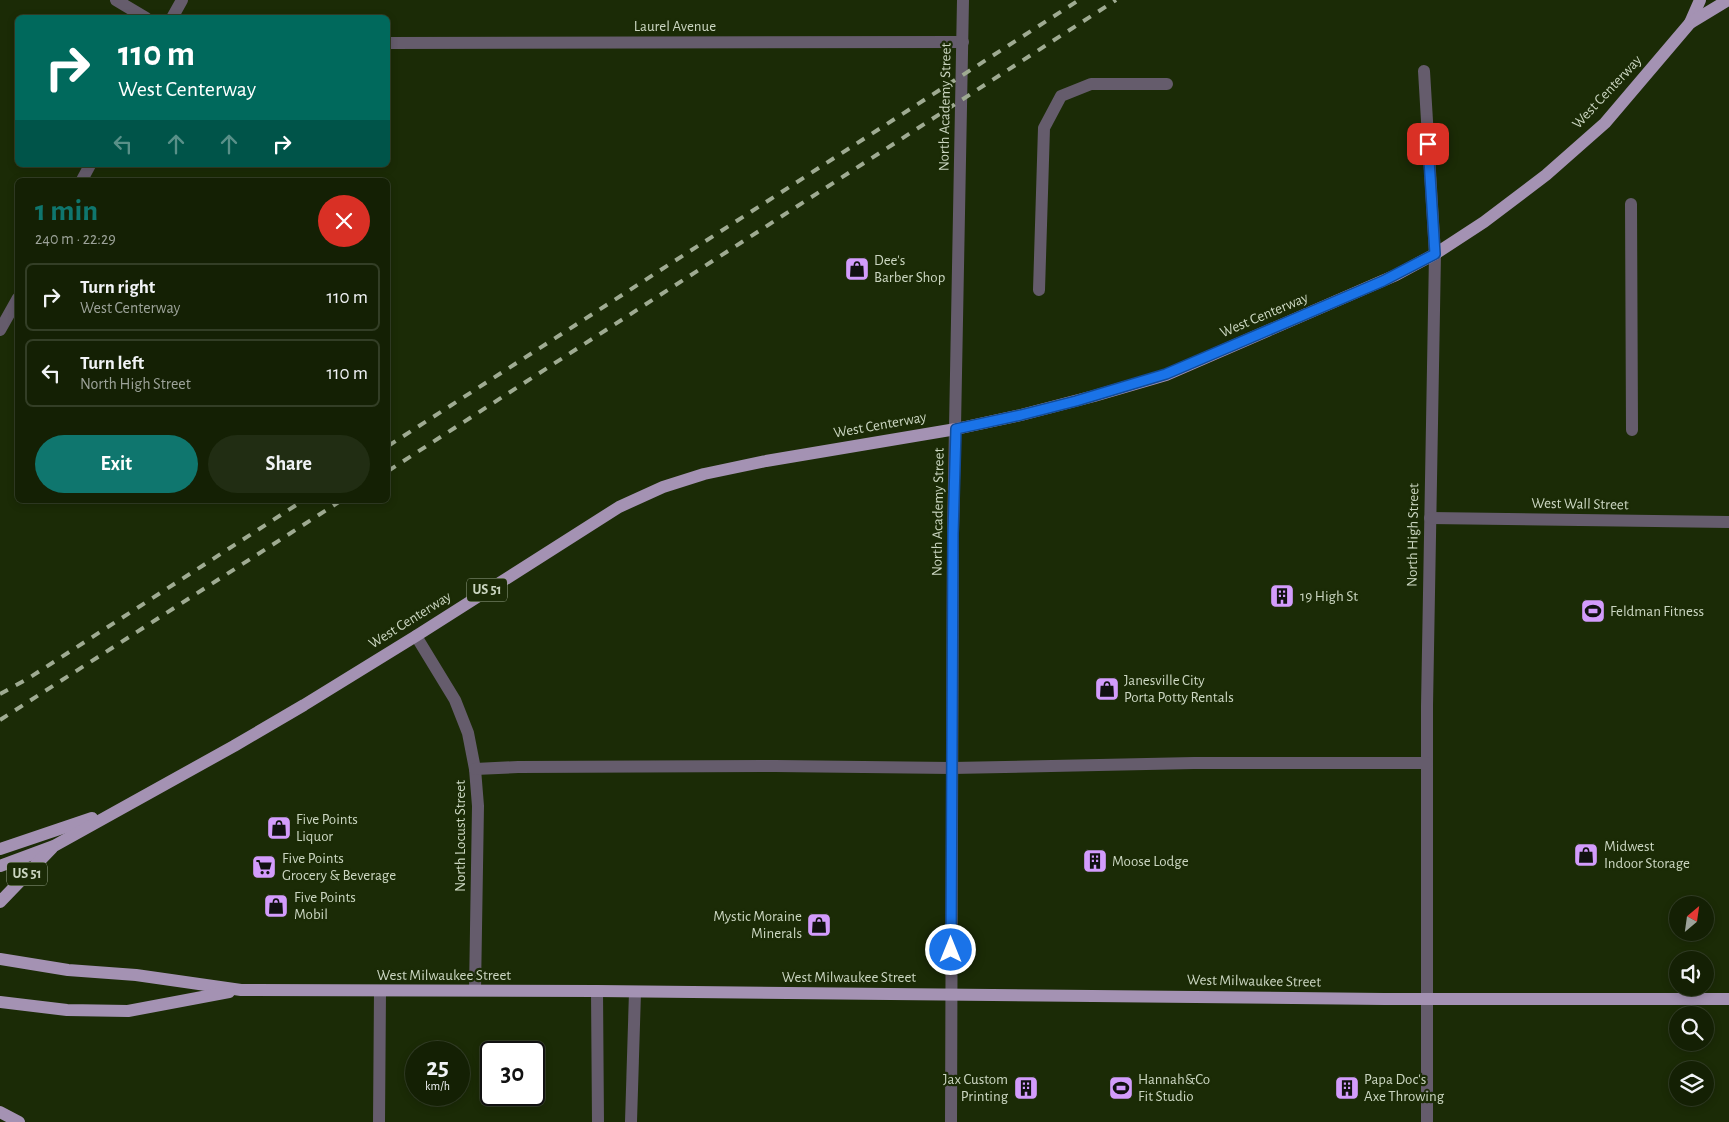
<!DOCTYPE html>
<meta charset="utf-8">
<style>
body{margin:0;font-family:"Alegreya Sans",sans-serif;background:#212d13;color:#f1f3f6;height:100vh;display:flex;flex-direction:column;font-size:19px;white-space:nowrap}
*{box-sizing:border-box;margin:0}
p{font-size:16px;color:#9da39a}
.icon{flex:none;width:28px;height:28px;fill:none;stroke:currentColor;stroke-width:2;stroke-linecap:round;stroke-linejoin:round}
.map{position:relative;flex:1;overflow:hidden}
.panel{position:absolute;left:15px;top:178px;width:375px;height:325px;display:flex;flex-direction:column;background:#142004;border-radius:8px;box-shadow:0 2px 8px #0003,0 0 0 1px #333e26}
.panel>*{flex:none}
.top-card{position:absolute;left:15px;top:15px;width:375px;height:152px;border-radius:8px;box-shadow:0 2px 8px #0003,0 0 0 1px #333e26;background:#00695c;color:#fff;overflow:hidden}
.needle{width:32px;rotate:29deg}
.buttons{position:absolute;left:1669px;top:896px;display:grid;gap:10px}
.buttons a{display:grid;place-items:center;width:45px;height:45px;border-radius:50%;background:#142004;box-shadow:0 2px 8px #0003,0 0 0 1px #333e26;font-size:25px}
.speed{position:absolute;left:405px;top:1041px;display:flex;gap:10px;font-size:25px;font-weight:700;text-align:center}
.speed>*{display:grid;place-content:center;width:65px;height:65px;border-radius:50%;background:#142004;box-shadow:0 2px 8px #0003,0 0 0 1px #333e26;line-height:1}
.speed small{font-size:12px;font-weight:400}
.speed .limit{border:2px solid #111;border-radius:8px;background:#fff;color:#111}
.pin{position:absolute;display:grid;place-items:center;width:42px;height:42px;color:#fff;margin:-21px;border-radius:10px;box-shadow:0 2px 8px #0006}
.me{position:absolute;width:55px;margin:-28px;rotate:0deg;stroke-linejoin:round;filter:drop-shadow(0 0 4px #0008)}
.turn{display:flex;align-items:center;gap:18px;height:105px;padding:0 20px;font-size:22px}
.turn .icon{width:65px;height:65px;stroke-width:2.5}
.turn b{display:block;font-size:35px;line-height:42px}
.lanes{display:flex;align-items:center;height:48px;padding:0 20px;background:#0003;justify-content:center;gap:25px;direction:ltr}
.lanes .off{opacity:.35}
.round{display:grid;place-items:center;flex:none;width:52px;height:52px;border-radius:26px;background:#212d13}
.head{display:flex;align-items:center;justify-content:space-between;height:85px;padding:0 20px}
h1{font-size:30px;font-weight:700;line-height:38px;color:#0f766e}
.primary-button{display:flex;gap:10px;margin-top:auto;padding:10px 20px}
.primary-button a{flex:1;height:58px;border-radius:30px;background:#0f766e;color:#fff;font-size:20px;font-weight:700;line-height:58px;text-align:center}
.primary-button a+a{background:#212d13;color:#f1f3f6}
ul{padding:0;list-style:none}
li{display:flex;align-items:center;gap:15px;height:68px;margin:0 10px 8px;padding:0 10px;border:2px solid #333e26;border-radius:8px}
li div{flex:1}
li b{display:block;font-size:19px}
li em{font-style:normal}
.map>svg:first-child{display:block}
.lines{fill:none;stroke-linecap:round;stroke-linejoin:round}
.minor{stroke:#655c6c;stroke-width:12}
.major{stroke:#a492b3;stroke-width:12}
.rail{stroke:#9fab92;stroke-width:4;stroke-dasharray:9 9;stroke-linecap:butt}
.route-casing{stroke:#114b97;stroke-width:12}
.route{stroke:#1a73e8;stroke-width:9}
.labels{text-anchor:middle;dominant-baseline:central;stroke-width:4.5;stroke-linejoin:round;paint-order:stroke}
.shield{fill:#1b2b06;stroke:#96a389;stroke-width:1}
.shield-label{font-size:14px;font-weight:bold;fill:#cbd6c1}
.street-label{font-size:15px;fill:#cbd6c1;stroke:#1b2b06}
.poi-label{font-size:15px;fill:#cbd6c1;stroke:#1b2b06;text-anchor:start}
</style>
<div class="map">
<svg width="1729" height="1122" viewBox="0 0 1729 1122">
<rect width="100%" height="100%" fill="#1b2b06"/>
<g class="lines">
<!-- minor -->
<g class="minor">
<polyline points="116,0 146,18"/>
<polyline points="172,18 182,0"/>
<polyline points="388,43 963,42"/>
<polyline points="1424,71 1435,254 1427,706 1427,1122"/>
<polyline points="82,180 90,165"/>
<polyline points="1631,204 1632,430"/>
<polyline points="1039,290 1044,128 1061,96 1091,84 1167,84"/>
<polyline points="0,330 18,298"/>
<polyline points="1430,518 1729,522"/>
<polyline points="416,636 455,700 468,733 475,769 478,806 475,990"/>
<polyline points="475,769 518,767 775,766 952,768 1194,763 1427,763"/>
<polyline points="597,991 598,1122"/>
<polyline points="379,1122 380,991"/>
<polyline points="631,1122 635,992"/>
<polyline points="951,1122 953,534 963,0"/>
</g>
<!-- major -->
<g class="major">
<polyline points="1690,23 1700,0"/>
<polyline points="0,849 92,818"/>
<polyline points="0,866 54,846 234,746 304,705 416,636 619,507 663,487 704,474 766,461 956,429 1021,415 1094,396 1166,375 1396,275 1435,254 1484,222 1546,175 1605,123 1690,23 1728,0"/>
<polyline points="0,902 52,848"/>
<polyline points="0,959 68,970 136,975 241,990 597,991 1384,999 1729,999"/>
<polyline points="0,1002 67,1010 128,1011 229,992"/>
<polyline points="0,1112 19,1122"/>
</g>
<!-- rail -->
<g class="rail">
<polyline points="388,446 1079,0"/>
<polyline points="388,471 1116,0"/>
<polyline points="0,694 29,678 304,500"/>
<polyline points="0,720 342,500"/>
</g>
</g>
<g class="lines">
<defs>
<polyline id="route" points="951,950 953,534 956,429 1021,415 1076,401 1166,374 1383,281 1435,254 1428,144"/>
</defs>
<!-- route casing -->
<use href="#route" class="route-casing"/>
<!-- route -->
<use href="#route" class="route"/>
</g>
<!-- icons -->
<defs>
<symbol id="shop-square" viewBox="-11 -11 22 22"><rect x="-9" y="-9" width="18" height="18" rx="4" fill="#d39cfc" stroke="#1b2b06"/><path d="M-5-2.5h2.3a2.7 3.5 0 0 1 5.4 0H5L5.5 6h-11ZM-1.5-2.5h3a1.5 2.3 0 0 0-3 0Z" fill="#111"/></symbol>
<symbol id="building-square" viewBox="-11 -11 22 22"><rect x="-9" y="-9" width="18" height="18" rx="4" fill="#d39cfc" stroke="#1b2b06"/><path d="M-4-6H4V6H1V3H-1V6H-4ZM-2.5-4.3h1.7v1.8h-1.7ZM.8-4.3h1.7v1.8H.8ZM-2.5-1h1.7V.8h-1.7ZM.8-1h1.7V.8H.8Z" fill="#111"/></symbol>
<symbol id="stadium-square" viewBox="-11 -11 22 22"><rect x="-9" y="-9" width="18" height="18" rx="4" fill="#d39cfc" stroke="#1b2b06"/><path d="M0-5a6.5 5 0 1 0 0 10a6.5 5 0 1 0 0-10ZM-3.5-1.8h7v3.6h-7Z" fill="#111"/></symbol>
<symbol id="supermarket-square" viewBox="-11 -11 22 22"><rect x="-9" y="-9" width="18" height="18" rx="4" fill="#d39cfc" stroke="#1b2b06"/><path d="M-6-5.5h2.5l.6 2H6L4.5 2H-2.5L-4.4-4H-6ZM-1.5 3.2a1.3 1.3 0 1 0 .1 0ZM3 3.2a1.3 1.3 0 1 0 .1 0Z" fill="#111"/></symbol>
</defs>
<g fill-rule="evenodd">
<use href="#shop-square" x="843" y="255" width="28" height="28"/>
<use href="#building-square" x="1268" y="582" width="28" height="28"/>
<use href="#stadium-square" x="1579" y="597" width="28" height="28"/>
<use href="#shop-square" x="1093" y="675" width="28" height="28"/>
<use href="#shop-square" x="265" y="814" width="28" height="28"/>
<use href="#shop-square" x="1572" y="841" width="28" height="28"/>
<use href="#building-square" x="1081" y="847" width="28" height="28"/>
<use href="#supermarket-square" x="250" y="853" width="28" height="28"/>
<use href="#shop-square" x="262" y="892" width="28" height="28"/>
<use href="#shop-square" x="805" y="911" width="28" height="28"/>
<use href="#building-square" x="1012" y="1074" width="28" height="28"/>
<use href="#stadium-square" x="1107" y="1074" width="28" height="28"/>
<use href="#building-square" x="1333" y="1074" width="28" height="28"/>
</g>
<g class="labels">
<!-- shield labels -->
<g class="shield">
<rect x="467" y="578.5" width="40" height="23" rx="4"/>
<rect x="7" y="862.5" width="40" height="23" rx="4"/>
</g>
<g class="shield-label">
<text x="487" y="590">US 51</text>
<text x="27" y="874">US 51</text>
</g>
<!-- street labels -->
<g class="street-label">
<text x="675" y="26">Laurel Avenue</text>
<text transform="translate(1607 92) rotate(-47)">West Centerway</text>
<text transform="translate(945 107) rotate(-89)">North Academy Street</text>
<text transform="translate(1264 315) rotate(-23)">West Centerway</text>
<text transform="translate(880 425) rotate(-10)">West Centerway</text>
<text transform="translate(1580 504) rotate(1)">West Wall Street</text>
<text transform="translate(938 512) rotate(-89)">North Academy Street</text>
<text transform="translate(1413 535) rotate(-89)">North High Street</text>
<text transform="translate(410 620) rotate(-32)">West Centerway</text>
<text transform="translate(460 836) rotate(-90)">North Locust Street</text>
<text x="444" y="975">West Milwaukee Street</text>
<text x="849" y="977">West Milwaukee Street</text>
<text transform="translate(1254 981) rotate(1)">West Milwaukee Street</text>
</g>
<!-- poi labels -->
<g class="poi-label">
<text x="874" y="260">Dee's<tspan x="874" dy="17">Barber Shop</tspan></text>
<text x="1300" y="596">19 High St</text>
<text x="1610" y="611">Feldman Fitness</text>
<text x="1124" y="680">Janesville City<tspan x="1124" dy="17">Porta Potty Rentals</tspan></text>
<text x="296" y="819">Five Points<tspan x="296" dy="17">Liquor</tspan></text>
<text x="1604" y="846">Midwest<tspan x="1604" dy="17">Indoor Storage</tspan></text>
<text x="282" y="858">Five Points<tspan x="282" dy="17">Grocery &amp; Beverage</tspan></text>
<text x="1112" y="861">Moose Lodge</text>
<text x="294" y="897">Five Points<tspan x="294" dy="17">Mobil</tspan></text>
<text x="802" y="916" text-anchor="end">Mystic Moraine<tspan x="802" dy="17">Minerals</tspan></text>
<text x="1008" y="1079" text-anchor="end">Jax Custom<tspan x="1008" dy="17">Printing</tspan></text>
<text x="1138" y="1079">Hannah&amp;Co<tspan x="1138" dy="17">Fit Studio</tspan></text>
<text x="1364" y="1079">Papa Doc's<tspan x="1364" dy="17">Axe Throwing</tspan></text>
</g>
</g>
</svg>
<div class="buttons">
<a><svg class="needle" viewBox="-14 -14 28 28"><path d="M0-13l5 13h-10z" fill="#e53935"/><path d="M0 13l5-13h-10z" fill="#9da39a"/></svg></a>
<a><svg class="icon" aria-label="sound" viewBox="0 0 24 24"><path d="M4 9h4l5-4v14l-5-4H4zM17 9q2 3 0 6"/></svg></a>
<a><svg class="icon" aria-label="search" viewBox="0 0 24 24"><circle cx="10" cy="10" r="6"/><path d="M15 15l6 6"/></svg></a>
<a><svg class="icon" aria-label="layers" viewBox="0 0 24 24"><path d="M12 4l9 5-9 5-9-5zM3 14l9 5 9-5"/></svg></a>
</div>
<div class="speed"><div>25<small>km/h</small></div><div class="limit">30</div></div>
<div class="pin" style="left:1428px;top:144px;background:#d93025"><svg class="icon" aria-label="arrive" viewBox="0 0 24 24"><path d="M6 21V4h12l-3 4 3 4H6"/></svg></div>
<svg class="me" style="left:951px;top:950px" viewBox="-20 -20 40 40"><circle r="17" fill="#1a73e8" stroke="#fff" stroke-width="3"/><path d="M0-11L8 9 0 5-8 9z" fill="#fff"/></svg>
<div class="top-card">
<div class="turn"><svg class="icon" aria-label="right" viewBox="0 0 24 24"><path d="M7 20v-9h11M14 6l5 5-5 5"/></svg><div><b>110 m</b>West Centerway</div></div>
<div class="lanes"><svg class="icon off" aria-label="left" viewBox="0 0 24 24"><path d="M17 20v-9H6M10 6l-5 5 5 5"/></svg><svg class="icon off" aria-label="ahead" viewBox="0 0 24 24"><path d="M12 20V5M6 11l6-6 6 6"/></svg><svg class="icon off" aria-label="ahead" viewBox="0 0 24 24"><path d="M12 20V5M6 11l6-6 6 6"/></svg><svg class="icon" aria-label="right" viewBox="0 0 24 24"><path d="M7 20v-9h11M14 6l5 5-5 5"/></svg></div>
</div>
<section class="panel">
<div class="head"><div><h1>1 min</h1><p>240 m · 22:29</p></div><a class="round" style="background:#d93025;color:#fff"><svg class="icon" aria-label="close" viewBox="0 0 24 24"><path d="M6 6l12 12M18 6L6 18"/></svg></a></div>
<ul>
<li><svg class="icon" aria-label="right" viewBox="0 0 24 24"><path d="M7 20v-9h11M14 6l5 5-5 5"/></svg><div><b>Turn right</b><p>West Centerway</p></div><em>110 m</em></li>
<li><svg class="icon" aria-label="left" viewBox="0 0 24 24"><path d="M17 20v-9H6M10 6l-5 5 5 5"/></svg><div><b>Turn left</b><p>North High Street</p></div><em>110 m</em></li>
</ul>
<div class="primary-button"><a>Exit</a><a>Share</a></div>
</section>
</div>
